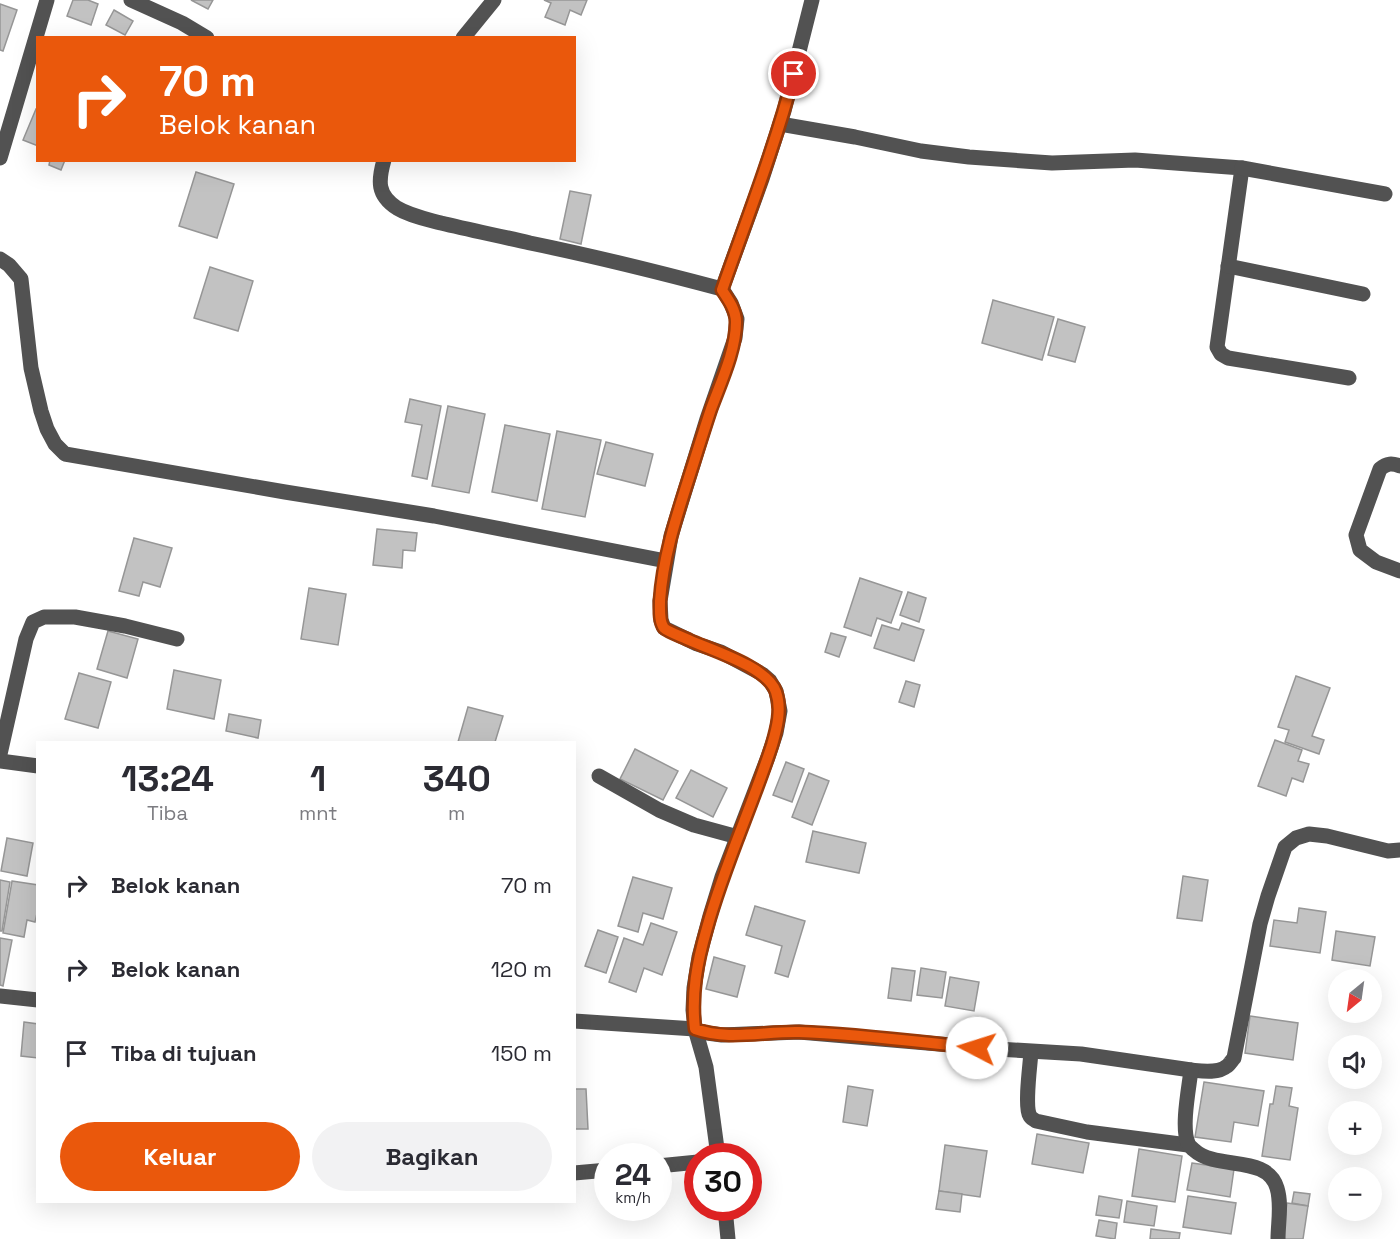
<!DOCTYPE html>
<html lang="id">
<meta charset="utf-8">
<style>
body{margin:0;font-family:"Space Grotesk",sans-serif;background:#f2f2f3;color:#2b2b33;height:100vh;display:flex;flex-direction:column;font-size:22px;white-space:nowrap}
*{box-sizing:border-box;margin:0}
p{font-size:20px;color:#7c7c81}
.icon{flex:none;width:33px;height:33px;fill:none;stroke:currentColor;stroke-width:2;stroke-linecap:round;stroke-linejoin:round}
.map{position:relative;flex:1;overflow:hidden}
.drawer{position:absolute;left:36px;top:741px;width:540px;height:462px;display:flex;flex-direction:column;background:#fff;border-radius:0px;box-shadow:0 6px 24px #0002}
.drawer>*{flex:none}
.guide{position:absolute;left:36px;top:36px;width:540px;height:126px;border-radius:0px;box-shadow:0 6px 24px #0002;background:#ea580c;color:#fff;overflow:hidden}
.needle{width:39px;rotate:209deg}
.tools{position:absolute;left:1328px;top:969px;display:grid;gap:12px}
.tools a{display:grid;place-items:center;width:54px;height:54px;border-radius:50%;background:#fff;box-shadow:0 6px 24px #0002;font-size:30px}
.speed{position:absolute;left:594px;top:1143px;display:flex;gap:12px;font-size:30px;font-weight:700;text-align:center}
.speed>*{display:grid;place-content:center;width:78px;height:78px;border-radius:50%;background:#fff;box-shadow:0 6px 24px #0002;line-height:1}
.speed small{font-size:15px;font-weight:400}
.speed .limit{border:9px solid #d22;background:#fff;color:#111}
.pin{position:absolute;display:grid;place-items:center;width:51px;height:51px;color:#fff;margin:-26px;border:3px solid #fff;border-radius:50%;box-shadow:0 2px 6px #0007}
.me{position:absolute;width:66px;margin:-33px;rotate:275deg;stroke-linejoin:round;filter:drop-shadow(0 0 4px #0008)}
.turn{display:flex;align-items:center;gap:21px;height:126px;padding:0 24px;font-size:27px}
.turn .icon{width:78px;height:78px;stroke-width:2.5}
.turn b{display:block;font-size:42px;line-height:51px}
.eta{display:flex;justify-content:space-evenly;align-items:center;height:102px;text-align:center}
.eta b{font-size:36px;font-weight:700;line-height:42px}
.action{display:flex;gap:12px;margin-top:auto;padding:12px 24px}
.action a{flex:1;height:69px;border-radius:36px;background:#ea580c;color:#fff;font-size:24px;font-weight:700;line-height:69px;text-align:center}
.action a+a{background:#f2f2f3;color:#2b2b33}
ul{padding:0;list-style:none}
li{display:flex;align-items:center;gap:18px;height:84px;padding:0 24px}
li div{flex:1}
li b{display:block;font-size:22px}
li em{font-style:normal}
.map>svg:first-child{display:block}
.building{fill:#c2c2c2;stroke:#969696;stroke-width:1.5}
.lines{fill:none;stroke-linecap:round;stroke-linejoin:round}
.minor{stroke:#525252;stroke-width:15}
.route-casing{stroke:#983908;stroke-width:15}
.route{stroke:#ea580c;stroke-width:10}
</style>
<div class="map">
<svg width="1400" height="1239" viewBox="0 0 1400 1239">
<rect width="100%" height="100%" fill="#fff"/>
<!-- building -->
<g class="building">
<polygon points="73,0 88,0 98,4 91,25 67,16"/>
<polygon points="191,0 213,0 208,9"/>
<polygon points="544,0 587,0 581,15 570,10 565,25 545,17 551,3"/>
<polygon points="0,4 17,10 3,51 0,50"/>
<polygon points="114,10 133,21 125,35 106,25"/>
<polygon points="36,109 38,110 38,146 23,140"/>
<polygon points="50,160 65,160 61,170 49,165"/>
<polygon points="196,172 234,184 217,238 179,226"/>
<polygon points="570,191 591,195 581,244 560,239"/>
<polygon points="210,267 253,281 238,331 194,318"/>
<polygon points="993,300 1054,317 1042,360 982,343"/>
<polygon points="1058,319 1085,327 1075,362 1048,355"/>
<polygon points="410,399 441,406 427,479 412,476 422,425 405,422"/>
<polygon points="448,406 485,414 469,493 432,486"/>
<polygon points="505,425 550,434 537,501 492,492"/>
<polygon points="557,431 601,440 585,517 542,509"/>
<polygon points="606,442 653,454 645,486 597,474"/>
<polygon points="377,529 417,533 415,551 403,550 402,568 373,565"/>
<polygon points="134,538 172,548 160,587 143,582 139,596 119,591"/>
<polygon points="860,578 902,592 891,623 877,618 871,636 844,627"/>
<polygon points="309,588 346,594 338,645 301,639"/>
<polygon points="908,592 926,598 919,622 900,615"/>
<polygon points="902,623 924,630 914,661 874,648 882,625 899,630"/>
<polygon points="108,631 138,639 127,678 97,669"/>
<polygon points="831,633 846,637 839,657 825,652"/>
<polygon points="174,670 221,680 214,719 167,709"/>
<polygon points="79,673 111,682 98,728 65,719"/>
<polygon points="1296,676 1330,688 1312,736 1324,740 1319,754 1285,742 1289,730 1278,727"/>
<polygon points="906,681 920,685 914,707 899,702"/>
<polygon points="468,707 503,716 495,742 458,742"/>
<polygon points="229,714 261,720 258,738 226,731"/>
<polygon points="1275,740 1302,750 1298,761 1309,764 1303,782 1292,778 1286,796 1258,786"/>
<polygon points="635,749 678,771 663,800 620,779"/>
<polygon points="786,762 804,769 792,802 773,795"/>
<polygon points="691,770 727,788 713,817 676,798"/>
<polygon points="809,773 829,781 812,825 792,817"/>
<polygon points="813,831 866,843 859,873 806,862"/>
<polygon points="7,838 33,843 27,876 1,871"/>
<polygon points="1183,876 1208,880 1202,921 1177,918"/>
<polygon points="633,877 672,888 663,919 643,913 638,932 618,926"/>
<polygon points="0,880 10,882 2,931 0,931"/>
<polygon points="12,881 38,885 38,909 35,922 27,920 24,937 3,933"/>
<polygon points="755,906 805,921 788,977 775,973 782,946 746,935"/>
<polygon points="1299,908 1326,912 1320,953 1270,946 1274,920 1297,923"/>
<polygon points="651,923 677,932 662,975 644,968 636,992 609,982 624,938 643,945"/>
<polygon points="598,930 618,937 606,973 585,966"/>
<polygon points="1336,931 1375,937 1370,966 1332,960"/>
<polygon points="0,938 12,940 3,986 0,985"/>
<polygon points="714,957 745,966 737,997 706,989"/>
<polygon points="892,968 915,971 911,1001 888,998"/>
<polygon points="921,968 946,972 942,998 917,995"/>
<polygon points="950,977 979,982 974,1011 945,1006"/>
<polygon points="1250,1016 1298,1023 1293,1060 1245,1053"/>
<polygon points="24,1022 38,1024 38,1058 21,1056"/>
<polygon points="1204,1082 1264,1091 1258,1126 1234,1122 1231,1142 1195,1137"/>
<polygon points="848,1086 873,1090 867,1126 843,1122"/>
<polygon points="1276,1086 1292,1088 1289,1106 1298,1108 1290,1160 1262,1156 1270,1104 1273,1104"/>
<polygon points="574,1089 586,1089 588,1129 574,1129"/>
<polygon points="1037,1134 1089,1143 1083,1173 1032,1164"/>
<polygon points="945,1145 987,1151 980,1197 939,1191"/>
<polygon points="1139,1149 1182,1156 1175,1202 1132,1196"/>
<polygon points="1192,1163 1234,1169 1230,1197 1187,1190"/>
<polygon points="939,1191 962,1194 960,1212 936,1209"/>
<polygon points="1294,1192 1310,1194 1308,1206 1292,1203"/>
<polygon points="1099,1196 1122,1200 1119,1218 1096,1215"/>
<polygon points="1188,1196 1236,1203 1231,1234 1183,1227"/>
<polygon points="1127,1201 1157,1206 1154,1226 1124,1222"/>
<polygon points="1287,1203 1308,1206 1303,1239 1282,1239"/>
<polygon points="1099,1220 1117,1223 1115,1239 1096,1236"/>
<polygon points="1151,1229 1180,1233 1179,1239 1150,1239"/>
</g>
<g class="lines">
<!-- minor -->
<g class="minor">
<polyline points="131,0 182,23 207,38"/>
<polyline points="463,38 494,0"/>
<polyline points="780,124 855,137 921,151 969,157 1052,163 1135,160 1242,168 1217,347 1221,354 1228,358 1349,378"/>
<polyline points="0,158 47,0"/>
<path d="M 384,160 C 378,181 377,195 397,208 C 410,216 426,219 441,223 C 470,230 500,236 530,243 C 594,256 658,272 722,289 L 731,303 L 737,319 L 735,338 L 707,419 L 671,536 L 660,601 L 661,620 L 664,628 L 697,644 L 721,652 L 762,674 L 770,681 L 776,691 L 780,711 L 776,733 L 768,757 L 722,877 L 710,916 L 699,957 L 694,988 L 693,1010 L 695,1029 L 706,1067 L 718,1156"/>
<polyline points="1242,168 1385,194"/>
<polyline points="0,259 9,265 21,279 31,368 41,411 47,429 55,444 65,454 285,492 434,516 666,561"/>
<polyline points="1228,266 1363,294"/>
<polyline points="722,289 762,179 784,111 812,0"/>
<path d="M 1400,466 C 1392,463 1387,463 1380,469 L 1356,535 L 1360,550 L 1376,562 L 1400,571"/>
<polyline points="0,754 26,639 33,622 44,617 75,617 125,626 177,639"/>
<polyline points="0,761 38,766"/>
<polyline points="599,776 659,810 694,825 738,837"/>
<polyline points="0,996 38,1000"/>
<path d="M 574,1021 L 695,1029 L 707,1033 L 722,1035 L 799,1032 L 997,1049 L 1081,1054 L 1191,1070 C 1201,1071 1218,1074 1227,1066 C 1228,1066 1233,1059 1234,1058 L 1260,924 L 1268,896 L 1285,847 L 1296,838 L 1309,834 L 1327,836 L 1388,851 L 1400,850"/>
<path d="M 1031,1052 C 1030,1066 1025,1102 1029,1114 C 1031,1119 1032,1118 1036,1121 L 1087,1132 L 1188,1145"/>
<path d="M 1191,1070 C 1189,1088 1181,1127 1188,1143 C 1189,1146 1192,1148 1194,1150 C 1217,1171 1267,1154 1277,1188 C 1282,1204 1278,1223 1278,1239"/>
<polyline points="658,1166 698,1162"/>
<polyline points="574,1173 608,1170"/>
<polyline points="725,1208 728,1239"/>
</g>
</g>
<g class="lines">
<defs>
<path id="route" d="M 794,74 C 775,147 747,218 722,290 C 728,299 736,310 736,322 C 736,350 721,382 711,409 C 705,427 699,446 693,465 C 679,509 663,554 660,601 C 660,609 659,622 664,628 C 668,632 683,637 689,640 C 711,650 768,667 776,692 C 782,709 777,728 772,745 C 752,807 724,866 707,928 C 697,962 691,994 695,1029 C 728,1041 765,1031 799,1032 C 859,1034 918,1042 977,1048"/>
</defs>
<!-- route casing -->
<use href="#route" class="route-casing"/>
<!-- route -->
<use href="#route" class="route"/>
</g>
</svg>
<div class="tools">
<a><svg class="needle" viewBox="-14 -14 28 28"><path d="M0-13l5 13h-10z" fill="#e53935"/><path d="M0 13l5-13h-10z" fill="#7c7c81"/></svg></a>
<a><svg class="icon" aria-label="sound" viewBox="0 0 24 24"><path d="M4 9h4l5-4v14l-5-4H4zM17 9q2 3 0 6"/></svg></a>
<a>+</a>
<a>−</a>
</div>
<div class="speed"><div>24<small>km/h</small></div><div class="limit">30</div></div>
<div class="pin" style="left:794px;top:74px;background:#d93025"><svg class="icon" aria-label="arrive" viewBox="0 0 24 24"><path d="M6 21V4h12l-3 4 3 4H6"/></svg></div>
<svg class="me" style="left:977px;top:1048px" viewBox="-20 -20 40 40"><circle r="19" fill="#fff"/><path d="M0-13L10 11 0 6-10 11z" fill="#ea580c"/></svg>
<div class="guide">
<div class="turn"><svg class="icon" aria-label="right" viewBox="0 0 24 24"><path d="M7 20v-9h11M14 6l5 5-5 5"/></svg><div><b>70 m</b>Belok kanan</div></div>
</div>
<section class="drawer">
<div class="eta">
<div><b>13:24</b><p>Tiba</p></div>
<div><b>1</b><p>mnt</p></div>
<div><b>340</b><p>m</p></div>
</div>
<ul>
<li><svg class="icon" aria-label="right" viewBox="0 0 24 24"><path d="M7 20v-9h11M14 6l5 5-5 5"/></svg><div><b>Belok kanan</b></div><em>70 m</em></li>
<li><svg class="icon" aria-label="right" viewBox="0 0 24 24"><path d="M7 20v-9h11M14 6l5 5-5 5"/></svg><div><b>Belok kanan</b></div><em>120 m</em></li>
<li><svg class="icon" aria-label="arrive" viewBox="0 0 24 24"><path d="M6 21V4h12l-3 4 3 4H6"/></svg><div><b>Tiba di tujuan</b></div><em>150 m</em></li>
</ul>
<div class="action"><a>Keluar</a><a>Bagikan</a></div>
</section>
</div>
